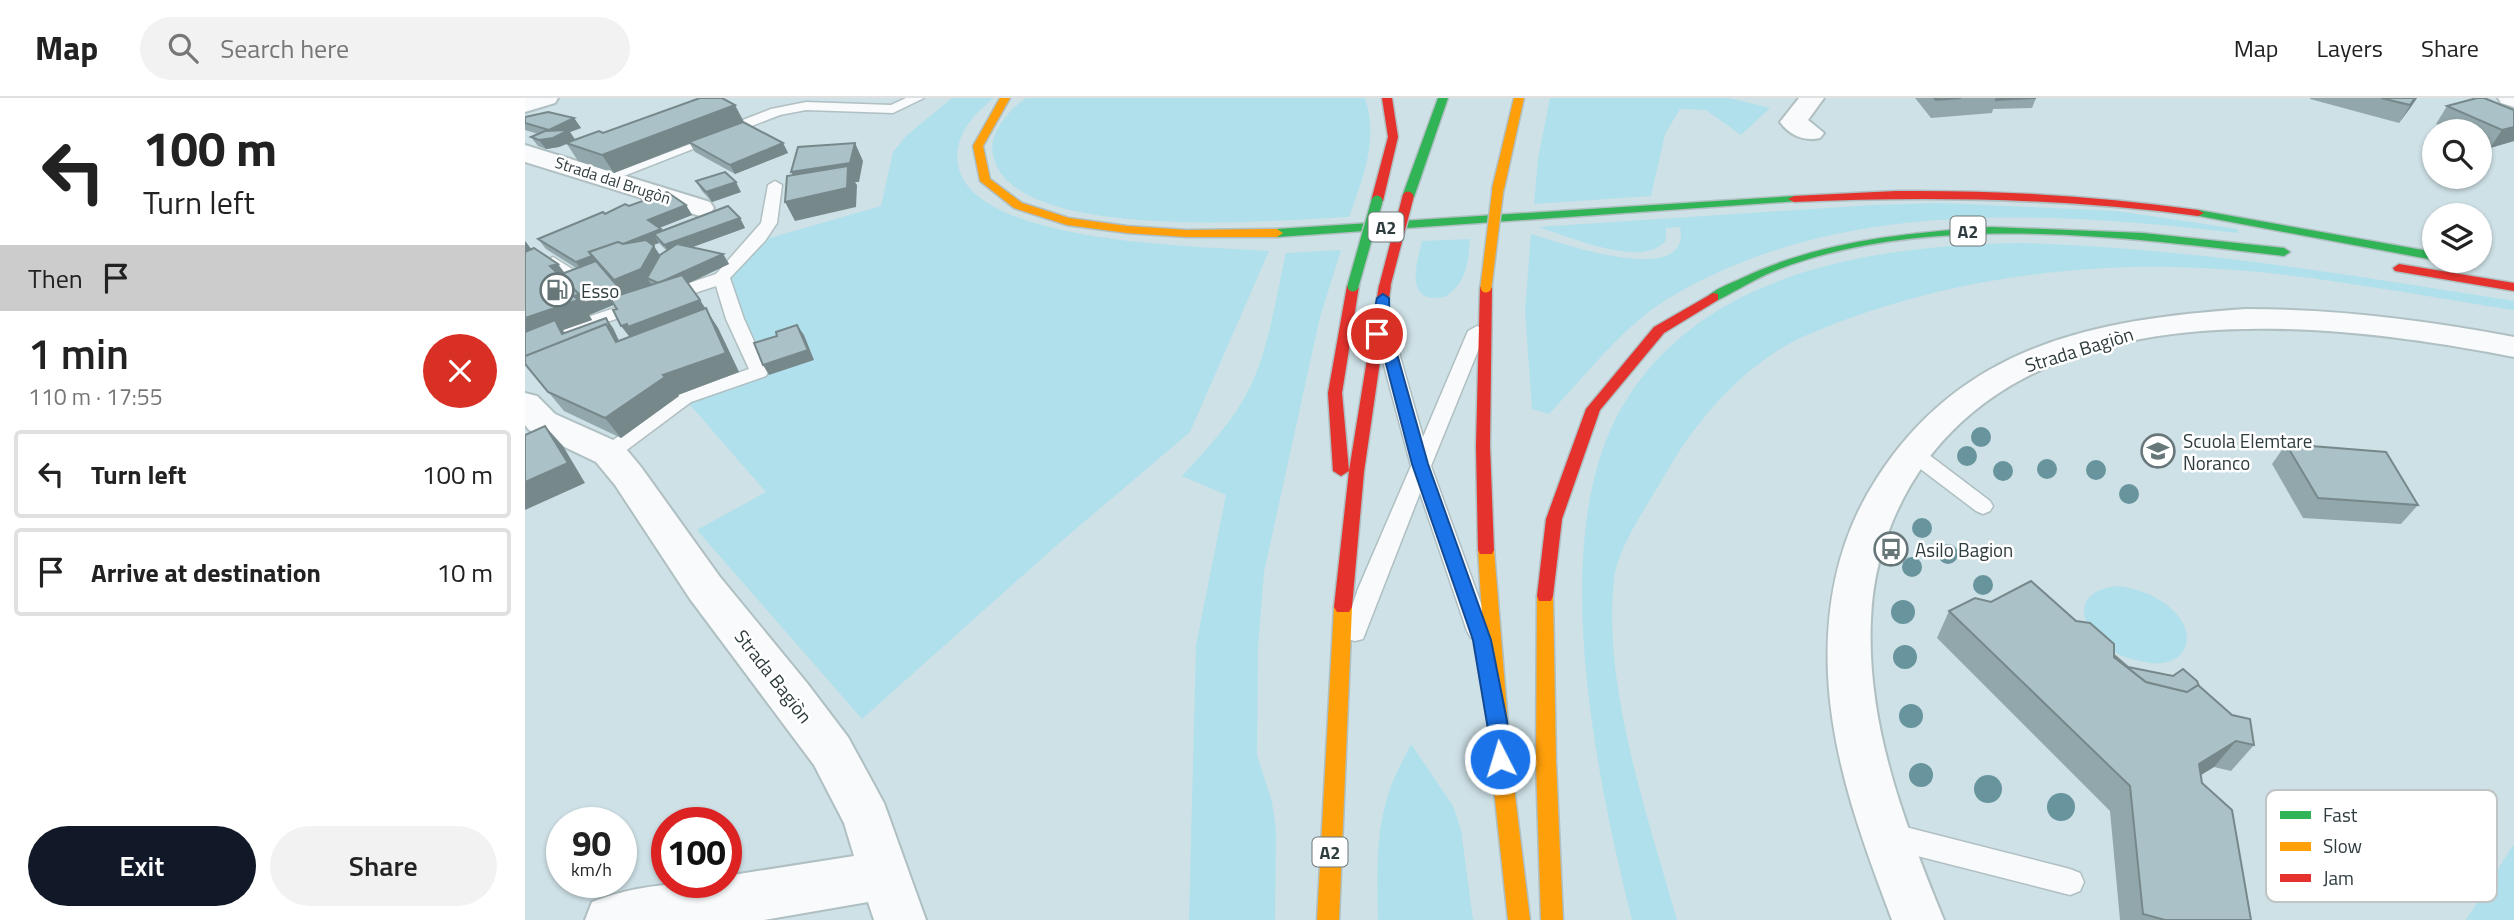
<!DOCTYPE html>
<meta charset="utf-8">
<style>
body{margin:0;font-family:"Titillium Web",sans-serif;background:#f2f2f2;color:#222;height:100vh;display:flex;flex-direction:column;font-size:26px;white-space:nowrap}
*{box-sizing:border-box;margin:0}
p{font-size:23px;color:#767676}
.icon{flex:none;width:38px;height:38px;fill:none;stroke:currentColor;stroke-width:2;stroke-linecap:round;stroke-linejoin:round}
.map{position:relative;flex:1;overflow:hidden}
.panel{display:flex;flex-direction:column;background:#fff;width:525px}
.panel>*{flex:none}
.top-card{background:#fff;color:#222;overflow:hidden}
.controls{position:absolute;left:1897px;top:21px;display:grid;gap:14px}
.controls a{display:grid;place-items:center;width:70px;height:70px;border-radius:50%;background:#fff;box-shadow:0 2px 5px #0004;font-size:35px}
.speed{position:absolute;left:21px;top:709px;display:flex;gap:14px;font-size:35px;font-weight:700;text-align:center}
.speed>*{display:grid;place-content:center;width:91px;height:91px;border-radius:50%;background:#fff;box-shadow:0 2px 5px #0004;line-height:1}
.speed small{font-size:18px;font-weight:400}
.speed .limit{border:10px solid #d22;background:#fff;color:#111}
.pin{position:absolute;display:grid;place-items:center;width:60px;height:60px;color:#fff;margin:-30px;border:4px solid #fff;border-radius:50%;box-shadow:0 2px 7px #0007}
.me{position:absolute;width:77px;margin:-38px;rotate:355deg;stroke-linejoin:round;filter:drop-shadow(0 0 5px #0008)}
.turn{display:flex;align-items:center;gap:24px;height:147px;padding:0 28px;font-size:32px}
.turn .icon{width:91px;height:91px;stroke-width:2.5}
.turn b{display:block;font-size:49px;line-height:60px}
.then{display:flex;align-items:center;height:66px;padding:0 28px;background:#0003;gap:14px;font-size:26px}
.round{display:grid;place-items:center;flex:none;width:74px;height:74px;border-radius:37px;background:#f2f2f2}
.head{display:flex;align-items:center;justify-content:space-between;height:119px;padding:0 28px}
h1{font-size:42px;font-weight:600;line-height:52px}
.cta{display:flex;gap:14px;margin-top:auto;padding:14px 28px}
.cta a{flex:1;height:80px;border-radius:42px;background:#111827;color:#fff;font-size:28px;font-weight:600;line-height:80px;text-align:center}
.cta a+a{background:#f2f2f2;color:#222}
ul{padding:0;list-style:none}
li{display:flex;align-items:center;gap:21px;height:88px;margin:0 14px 10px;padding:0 14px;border:4px solid #e0e0e0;border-radius:7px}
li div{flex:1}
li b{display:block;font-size:26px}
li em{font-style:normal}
header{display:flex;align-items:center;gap:42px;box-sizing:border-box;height:98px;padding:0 35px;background:#fff;border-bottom:2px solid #e0e0e0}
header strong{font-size:33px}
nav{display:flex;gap:38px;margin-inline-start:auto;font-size:24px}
.search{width:490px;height:63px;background:#f2f2f2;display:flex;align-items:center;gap:18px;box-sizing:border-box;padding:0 24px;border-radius:38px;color:#767676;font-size:26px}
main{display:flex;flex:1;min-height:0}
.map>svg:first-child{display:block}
.green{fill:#afe0ec}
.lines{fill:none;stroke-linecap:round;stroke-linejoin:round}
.lane-casing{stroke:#afbfc2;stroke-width:3}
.street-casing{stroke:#afbfc2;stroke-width:4}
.fast-casing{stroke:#afbfc2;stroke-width:3}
.slow-casing{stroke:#afbfc2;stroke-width:3}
.jam-casing{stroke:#afbfc2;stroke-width:3}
.lane{fill:#f8fafb;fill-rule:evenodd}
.street{fill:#f8fafb;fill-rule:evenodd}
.fast{fill:#30b455;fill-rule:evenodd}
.slow{fill:#ff9f0a;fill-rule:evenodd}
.jam{fill:#e5322d;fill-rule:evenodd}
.fast-bridge-casing{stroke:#afbfc2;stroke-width:14;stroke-linecap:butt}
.slow-bridge-casing{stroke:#afbfc2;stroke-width:14;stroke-linecap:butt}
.jam-bridge-casing{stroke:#afbfc2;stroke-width:14;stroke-linecap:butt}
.fast-bridge{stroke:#30b455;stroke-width:11}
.slow-bridge{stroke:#ff9f0a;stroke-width:11}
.jam-bridge{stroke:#e5322d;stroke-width:11}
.tree{fill:#67949d}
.wall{fill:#92a7ab;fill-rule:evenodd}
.shaded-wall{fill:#77888b}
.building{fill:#aac2c7;stroke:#77888b;stroke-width:2}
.route{fill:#1a73e8;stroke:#114b97;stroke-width:2}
.labels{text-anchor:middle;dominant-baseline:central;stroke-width:5;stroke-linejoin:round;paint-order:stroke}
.far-street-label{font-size:16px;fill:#2e3c3f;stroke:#fff}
.shield{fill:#fff;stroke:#6d7679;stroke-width:2}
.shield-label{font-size:18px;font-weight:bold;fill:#2e3c3f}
.poi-label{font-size:19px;fill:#2e3c3f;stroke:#fff;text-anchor:start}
.street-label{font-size:19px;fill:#2e3c3f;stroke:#fff}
.key{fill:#fff;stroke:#c0c4c5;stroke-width:2}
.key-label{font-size:19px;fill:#2e3c3f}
</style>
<header>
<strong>Map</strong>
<div class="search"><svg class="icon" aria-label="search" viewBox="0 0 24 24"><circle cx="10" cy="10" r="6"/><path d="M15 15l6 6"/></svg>Search here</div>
<nav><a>Map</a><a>Layers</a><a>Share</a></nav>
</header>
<main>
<section class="panel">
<div class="top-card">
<div class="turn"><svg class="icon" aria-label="left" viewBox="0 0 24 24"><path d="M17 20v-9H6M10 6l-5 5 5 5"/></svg><div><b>100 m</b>Turn left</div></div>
<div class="then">Then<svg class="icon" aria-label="arrive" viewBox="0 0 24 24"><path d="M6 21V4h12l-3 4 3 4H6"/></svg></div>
</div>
<div class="head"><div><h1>1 min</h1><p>110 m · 17:55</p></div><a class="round" style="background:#d93025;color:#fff"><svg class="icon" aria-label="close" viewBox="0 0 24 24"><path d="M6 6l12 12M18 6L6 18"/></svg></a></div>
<ul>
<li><svg class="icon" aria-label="left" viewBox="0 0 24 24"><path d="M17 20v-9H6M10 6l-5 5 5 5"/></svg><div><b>Turn left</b></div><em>100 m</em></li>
<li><svg class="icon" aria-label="arrive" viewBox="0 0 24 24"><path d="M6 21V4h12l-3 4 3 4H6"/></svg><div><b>Arrive at destination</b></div><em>10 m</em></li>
</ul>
<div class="cta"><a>Exit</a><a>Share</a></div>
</section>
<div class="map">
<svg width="1989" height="822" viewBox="0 0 1989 822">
<rect width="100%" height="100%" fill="#cee1e6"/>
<!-- green -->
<g class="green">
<path d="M 427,0 L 469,0 C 448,16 428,39 433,67 C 447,147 680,148 744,153 L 665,334 L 532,447 L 337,621 L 172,432 L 241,394 L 159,300 L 234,274 L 197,180 L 231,144 L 356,108 L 368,54 L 381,38 Z"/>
<path d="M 501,0 L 840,0 C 854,42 838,79 824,119 C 755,122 486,147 468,57 C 463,35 484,12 501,0 Z"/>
<polygon points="1025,0 1204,0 1245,10 1216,37 1181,12 1155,11 1140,36 1126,98 1009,106 1013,61"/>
<path d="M 1415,105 L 1592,113 L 1712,131 L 1713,135 C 1542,116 1354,101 1194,174 C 1167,186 1139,201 1116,220 C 1083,248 1054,284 1024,316 L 1007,311 L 1000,213 L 1006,136 C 1030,143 1168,193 1155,129 L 1141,130 L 1141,142 C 1119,172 1043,138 1013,129 L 1348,107 Z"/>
<path d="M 945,141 C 943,165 942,184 920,199 C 915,199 907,201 902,199 C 882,192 894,157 897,143 Z"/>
<path d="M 1500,145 C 1665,150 1826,177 1989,203 L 1989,212 C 1877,195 1764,171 1650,169 C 1540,167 1426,183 1322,221 C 1299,230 1273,239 1252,253 C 1206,282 1168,328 1141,375 C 1124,405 1093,448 1089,481 C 1077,587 1123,720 1152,822 L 1107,822 C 1072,681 1020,441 1097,309 C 1178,170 1355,147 1500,145 Z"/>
<path d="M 816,152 L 795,219 L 739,474 L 733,549 L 732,657 L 747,704 L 751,732 L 750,822 L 664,822 L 671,547 L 701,397 L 657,378 C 683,350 710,321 726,287 C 745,246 751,198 761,155 Z"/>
<path d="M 1592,488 C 1615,491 1638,499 1653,518 C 1673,542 1657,569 1627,565 C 1612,563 1594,559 1582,549 C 1552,525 1548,493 1592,488 Z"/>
<path d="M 886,646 L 928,708 L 936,732 L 948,822 L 853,822 C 852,779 850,732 865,691 C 870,676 879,661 886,646 Z"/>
<polygon points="1989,747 1989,822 1941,822 1985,752"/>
</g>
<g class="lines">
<defs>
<g id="lane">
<polygon points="381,0 399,0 368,15 281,12 255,17 86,83 76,83 74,80 76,77 246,11 281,4 366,7"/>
<polygon points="250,83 257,87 252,125 240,143 205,180 219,221 243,274 241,278 166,304 91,360 77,360 74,355 77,350 152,296 224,271 201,221 191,188 0,251 0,240 191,176 236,125 243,87"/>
<polygon points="28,159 52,174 65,170 73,175 71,179 50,185 27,171 0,183 0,172"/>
<polygon points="858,225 867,230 898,339 943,233 952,228 961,233 906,368 966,533 962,540 954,542 946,540 942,533 895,395 838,541 830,543 822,541 818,534 833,491 886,368 849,230"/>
<polygon points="1388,348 1395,350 1465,403 1468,408 1465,413 1458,416 1451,413 1381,360 1378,355 1381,350"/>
<polygon points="1361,724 1545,771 1555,775 1559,784 1555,793 1545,797 1361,750 1351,746 1347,737 1351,728"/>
</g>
<g id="street">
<polygon points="0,0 33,0 30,5 0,14"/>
<path d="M 1274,0 L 1299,0 L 1283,22 L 1299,35 L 1295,40 C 1280,44 1264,37 1255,24 Z"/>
<polygon points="1973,0 1989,0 1989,9 1976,5"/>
<polygon points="0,47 185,104 189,110 185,116 175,118 0,64"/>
<path d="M 1721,211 C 1812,211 1900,222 1989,239 L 1989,259 C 1805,223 1527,191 1400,365 C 1368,410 1348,464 1346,521 C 1341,626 1380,727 1419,822 L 1367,822 C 1337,743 1307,662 1303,577 C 1300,506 1313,440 1352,380 C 1438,246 1572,221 1721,211 Z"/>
<path d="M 0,295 L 12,298 L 30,316 L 97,346 L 116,369 L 195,479 L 282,585 L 323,639 L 359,705 L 401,822 L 349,822 L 343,804 L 239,822 L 60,822 L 67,804 C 109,787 157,784 201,784 L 201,778 L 329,758 L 319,725 L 289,667 L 165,501 L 90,387 L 71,364 L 4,332 L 0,327 Z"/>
</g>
<g id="fast">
<polygon points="913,0 923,0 889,99 879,101 877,99"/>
<polygon points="1269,98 1275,101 1273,103 752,139 746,135 752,131"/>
<polygon points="1673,112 1909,154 1909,162 1669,117 1667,115"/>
<path d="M 1466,129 L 1618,135 L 1759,150 L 1765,154 L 1759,158 C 1601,139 1407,113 1254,171 C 1233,179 1213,192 1193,202 L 1188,203 L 1182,199 C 1190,191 1204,186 1215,181 C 1294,143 1380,135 1466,129 Z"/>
</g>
<g id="slow">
<polygon points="475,0 485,0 458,48 465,81 497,105 544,120 602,128 662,132 752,131 758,135 752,139 662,139 602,135 542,127 489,110 455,83 448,48"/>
<polygon points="989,0 999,0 979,91 973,94 967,91"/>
<polygon points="961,446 967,448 969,452 986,664 1005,822 983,822 966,664 953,452 955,448"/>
<polygon points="1020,491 1026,493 1028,498 1031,664 1038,822 1016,822 1011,664 1012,498 1014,493"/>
<polygon points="818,502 824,504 827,509 814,822 792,822 809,509 812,504"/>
</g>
<g id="jam">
<polygon points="857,0 867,0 873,39 858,103 852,106 846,103 863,39"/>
<path d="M 1371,93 C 1472,92 1572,98 1673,112 L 1679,115 L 1673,118 C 1538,100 1405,98 1269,104 L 1263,101 L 1269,98 Z"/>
<polygon points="1874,166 1989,185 1989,193 1870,173 1868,170"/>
<polygon points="860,183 866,187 839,374 827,509 824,514 812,514 809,509 824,373 816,378 808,373 803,295 822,188 828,184 834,188 817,295 824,373 854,187"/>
<polygon points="961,185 967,189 965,348 969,452 967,456 955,456 953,452 951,348 955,189"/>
<polygon points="1188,195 1193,196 1193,202 1139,235 1075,312 1037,421 1028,498 1026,503 1014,503 1012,498 1021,421 1061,311 1129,229"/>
</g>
</defs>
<!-- lane casing -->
<use href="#lane" class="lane-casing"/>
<!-- street casing -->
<use href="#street" class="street-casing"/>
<!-- fast casing -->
<use href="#fast" class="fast-casing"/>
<!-- slow casing -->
<use href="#slow" class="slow-casing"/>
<!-- jam casing -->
<use href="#jam" class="jam-casing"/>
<!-- lane -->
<use href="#lane" class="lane"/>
<!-- street -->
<use href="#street" class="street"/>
<!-- fast -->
<use href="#fast" class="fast"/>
<!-- slow -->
<use href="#slow" class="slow"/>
<!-- jam -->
<use href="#jam" class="jam"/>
<defs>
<polyline id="fast-bridge" points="828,188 852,103"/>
<polyline id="slow-bridge" points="961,189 973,91"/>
<polyline id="jam-bridge" points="860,187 883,99"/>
</defs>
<!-- fast-bridge casing -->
<use href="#fast-bridge" class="fast-bridge-casing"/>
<!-- slow-bridge casing -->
<use href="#slow-bridge" class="slow-bridge-casing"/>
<!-- jam-bridge casing -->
<use href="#jam-bridge" class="jam-bridge-casing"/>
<!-- fast-bridge -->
<use href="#fast-bridge" class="fast-bridge"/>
<!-- slow-bridge -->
<use href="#slow-bridge" class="slow-bridge"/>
<!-- jam-bridge -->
<use href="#jam-bridge" class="jam-bridge"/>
</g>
<!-- trees -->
<g class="tree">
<circle cx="1456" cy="339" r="10"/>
<circle cx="1442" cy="358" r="10"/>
<circle cx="1522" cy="371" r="10"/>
<circle cx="1571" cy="372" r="10"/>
<circle cx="1478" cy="373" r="10"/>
<circle cx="1604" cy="396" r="10"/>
<circle cx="1397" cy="430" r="10"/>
<circle cx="1423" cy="456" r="10"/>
<circle cx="1387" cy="469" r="10"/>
<circle cx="1458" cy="487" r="10"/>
<circle cx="1378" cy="514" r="12"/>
<circle cx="1380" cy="559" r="12"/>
<circle cx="1386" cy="618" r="12"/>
<circle cx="1396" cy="677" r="12"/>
<circle cx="1463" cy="691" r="14"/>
<circle cx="1536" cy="709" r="14"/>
</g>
<!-- wall -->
<g class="wall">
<polygon points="1390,0 1511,0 1507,10 1468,11 1467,15 1406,20"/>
<polygon points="1785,0 1892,0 1874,25 1785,1"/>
<polygon points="1952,0 1989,43 1965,50 1955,46 1955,33 1927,33 1911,26 1922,8"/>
<polygon points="0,19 49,20 56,30 45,34 50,41 78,35 219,24 258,45 263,55 210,76 170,54 165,46 89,75 53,63 42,46 34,49 21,51 13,48 6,39 13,36 0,32"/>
<polygon points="171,83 216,94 187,104 177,93"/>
<path d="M 161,107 L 167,117 L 134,130 L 137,133 L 215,120 L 220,130 L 167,149 L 198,156 L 204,166 L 163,185 L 193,230 L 214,274 L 153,297 L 154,298 L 96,340 L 39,313 L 0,266 L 0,143 L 6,151 L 39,174 L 51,170 L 21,151 L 13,141 L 104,108 ZM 134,145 L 142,153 L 135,157 L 127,147 ZM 89,207 L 105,239 L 94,243 L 88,230 L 39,235 L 38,232 L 67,222 L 64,217 Z"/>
<polygon points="1761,346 1893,407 1876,426 1778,420 1747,366"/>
<polygon points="1424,513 1589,557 1603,569 1674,588 1729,647 1706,673 1689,669 1676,677 1677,685 1726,822 1595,822 1585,713 1412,540"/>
</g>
<!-- shaded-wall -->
<g class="shaded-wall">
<polygon points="1890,0 1892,0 1886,9 1874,25"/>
<polygon points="210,7 219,24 89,75 77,57"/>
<polygon points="49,20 56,30 45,34 50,42 34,49 21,51 14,42 24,32"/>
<polygon points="1989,29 1989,43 1965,50 1977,32"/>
<polygon points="258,45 263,55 210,76 205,67"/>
<polygon points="330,45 338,63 334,84 330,84 332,87 331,109 270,123 260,104 276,92 266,74"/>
<polygon points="211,84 216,94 187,104 181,94"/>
<polygon points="161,107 167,117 129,132 123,122"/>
<polygon points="215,120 220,130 146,157 139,147"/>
<polygon points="136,131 142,141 129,136 134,145 76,167 68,158"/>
<polygon points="0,143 7,152 0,173"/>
<polygon points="129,148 141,167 122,180 129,190 64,217 67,222 38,232 45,247 0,245 0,220 54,196 95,191 89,182"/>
<polygon points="198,156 204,166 141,196 134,185"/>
<polygon points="67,158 74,168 58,174 51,164"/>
<polygon points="33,166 47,185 32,177 25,168"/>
<polygon points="175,202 193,230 214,274 153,297 154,298 96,340 80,320 111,247 96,228"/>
<polygon points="81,220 88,230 95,245 92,246 81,226"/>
<polygon points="272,227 279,237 289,262 244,277 238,267"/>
<polygon points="20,328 38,348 60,385 0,412 0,384"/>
<polygon points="1711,643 1689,669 1653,691 1674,666"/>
</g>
<!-- building -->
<g class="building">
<polygon points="175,0 197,0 210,7 77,57 41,45 74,33 78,35"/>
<polygon points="1409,0 1436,0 1411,2"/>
<polygon points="1472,0 1511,0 1471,2"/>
<polygon points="1856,0 1890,0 1885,7"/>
<polygon points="1952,0 1959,0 1989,12 1989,29 1977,32 1922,8"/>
<polygon points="23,14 49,20 24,32 0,25 0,19"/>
<polygon points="218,24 258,45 205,67 164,44"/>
<polygon points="44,32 28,40 14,42 6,39 20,33"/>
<polygon points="330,45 325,65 266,74 273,49"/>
<polygon points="323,68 322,90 260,104 262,78"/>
<polygon points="200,74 211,84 181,94 171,83"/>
<polygon points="142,94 161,107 123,122 136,131 98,146 93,144 64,154 67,158 51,164 13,141 78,114 80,116 100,106 104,108"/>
<polygon points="203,108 215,120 139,147 129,136"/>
<polygon points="121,142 129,148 116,171 89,182 64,154 93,144 98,146"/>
<polygon points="152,146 198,156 138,183 133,185 122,180 135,157"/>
<polygon points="9,150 33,166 25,168 54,196 49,198 53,202 0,220 0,154"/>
<polygon points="71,163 95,191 60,205 54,196 34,177"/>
<polygon points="157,177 175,202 103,229 102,226 96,228 88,212 92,211 85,200"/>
<polygon points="181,210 201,255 138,277 140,279 80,320 23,294 0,266 0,258 81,226 91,244"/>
<polygon points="81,220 88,235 81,226 0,258 0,234 30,222 37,236"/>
<polygon points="272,227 283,252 238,267 229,245 252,238 251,234"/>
<polygon points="20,328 43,365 0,384 0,337"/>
<polygon points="1761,346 1861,354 1893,407 1793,400"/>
<polygon points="1506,483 1551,523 1565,525 1589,546 1589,559 1621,584 1662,594 1673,587 1707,617 1725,621 1729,647 1711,643 1674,666 1677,685 1707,712 1726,822 1640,822 1618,816 1605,688 1424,513 1450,500 1466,504"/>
<polygon points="1589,557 1603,569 1648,578 1658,571 1672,583 1674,588 1673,587 1662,594 1621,584 1589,559"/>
</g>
<!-- route -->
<polygon class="route" points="858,196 864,200 865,231 903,366 966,542 982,623 985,661 982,667 975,669 969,667 948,542 887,366 854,239 845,236 852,200"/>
<!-- icons -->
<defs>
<symbol id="fuel-ring" viewBox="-11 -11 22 22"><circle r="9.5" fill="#fff" stroke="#667679" stroke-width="1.5"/><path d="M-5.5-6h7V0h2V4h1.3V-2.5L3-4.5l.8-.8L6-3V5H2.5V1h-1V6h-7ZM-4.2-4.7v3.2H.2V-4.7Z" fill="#667679"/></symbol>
<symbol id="school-ring" viewBox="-11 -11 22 22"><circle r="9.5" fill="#fff" stroke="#667679" stroke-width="1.5"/><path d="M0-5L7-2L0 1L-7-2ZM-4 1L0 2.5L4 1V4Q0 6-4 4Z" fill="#667679"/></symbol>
<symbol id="bus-ring" viewBox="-11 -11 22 22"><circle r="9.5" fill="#fff" stroke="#667679" stroke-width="1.5"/><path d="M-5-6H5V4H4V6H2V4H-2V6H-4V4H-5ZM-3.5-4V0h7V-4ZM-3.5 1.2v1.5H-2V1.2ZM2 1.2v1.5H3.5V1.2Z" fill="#667679"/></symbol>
</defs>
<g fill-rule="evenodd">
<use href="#fuel-ring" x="13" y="173" width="38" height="38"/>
<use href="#school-ring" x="1614" y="334" width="38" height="38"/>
<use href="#bus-ring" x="1347" y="432" width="38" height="38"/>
</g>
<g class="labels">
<!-- far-street labels -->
<g class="far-street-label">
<text transform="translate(88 82) rotate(18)">Strada dal Brugòn</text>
</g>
<!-- shield labels -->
<g class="shield">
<rect x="843.5" y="114.5" width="35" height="29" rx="5"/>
<rect x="1425.5" y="118.5" width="35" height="29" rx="5"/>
<rect x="787.5" y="739.5" width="35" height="29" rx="5"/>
</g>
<g class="shield-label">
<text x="861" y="129">A2</text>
<text x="1443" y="133">A2</text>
<text x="805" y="754">A2</text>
</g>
<!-- poi labels -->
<g class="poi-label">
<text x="56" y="192">Esso</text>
<text x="1658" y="342">Scuola Elemtare<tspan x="1658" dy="22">Noranco</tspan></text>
<text x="1390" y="451">Asilo Bagion</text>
</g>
<!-- street labels -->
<g class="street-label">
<text transform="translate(1554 251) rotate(-17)">Strada Bagiòn</text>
<text transform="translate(249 578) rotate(52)">Strada Bagiòn</text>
</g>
</g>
<!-- legend -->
<rect x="1741" y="692" width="231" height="112" rx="10" class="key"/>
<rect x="1755" y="713" width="31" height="8" fill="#30b455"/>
<rect x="1755" y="744" width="31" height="9" fill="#ff9f0a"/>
<rect x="1755" y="776" width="31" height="8" fill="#e5322d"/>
<g class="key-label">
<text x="1798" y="724">Fast</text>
<text x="1798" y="755">Slow</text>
<text x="1798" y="787">Jam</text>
</g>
</svg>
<div class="controls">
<a><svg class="icon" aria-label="search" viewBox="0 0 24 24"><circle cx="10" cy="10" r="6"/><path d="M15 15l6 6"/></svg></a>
<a><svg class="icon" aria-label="layers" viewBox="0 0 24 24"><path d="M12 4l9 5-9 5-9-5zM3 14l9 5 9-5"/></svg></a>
</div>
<div class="speed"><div>90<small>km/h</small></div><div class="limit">100</div></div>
<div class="pin" style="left:852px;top:236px;background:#d93025"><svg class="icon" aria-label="arrive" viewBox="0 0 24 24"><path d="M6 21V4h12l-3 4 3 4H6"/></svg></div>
<svg class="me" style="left:975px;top:661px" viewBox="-20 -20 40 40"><circle r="17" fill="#1a73e8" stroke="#fff" stroke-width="3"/><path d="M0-11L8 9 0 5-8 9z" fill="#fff"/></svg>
</div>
</main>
